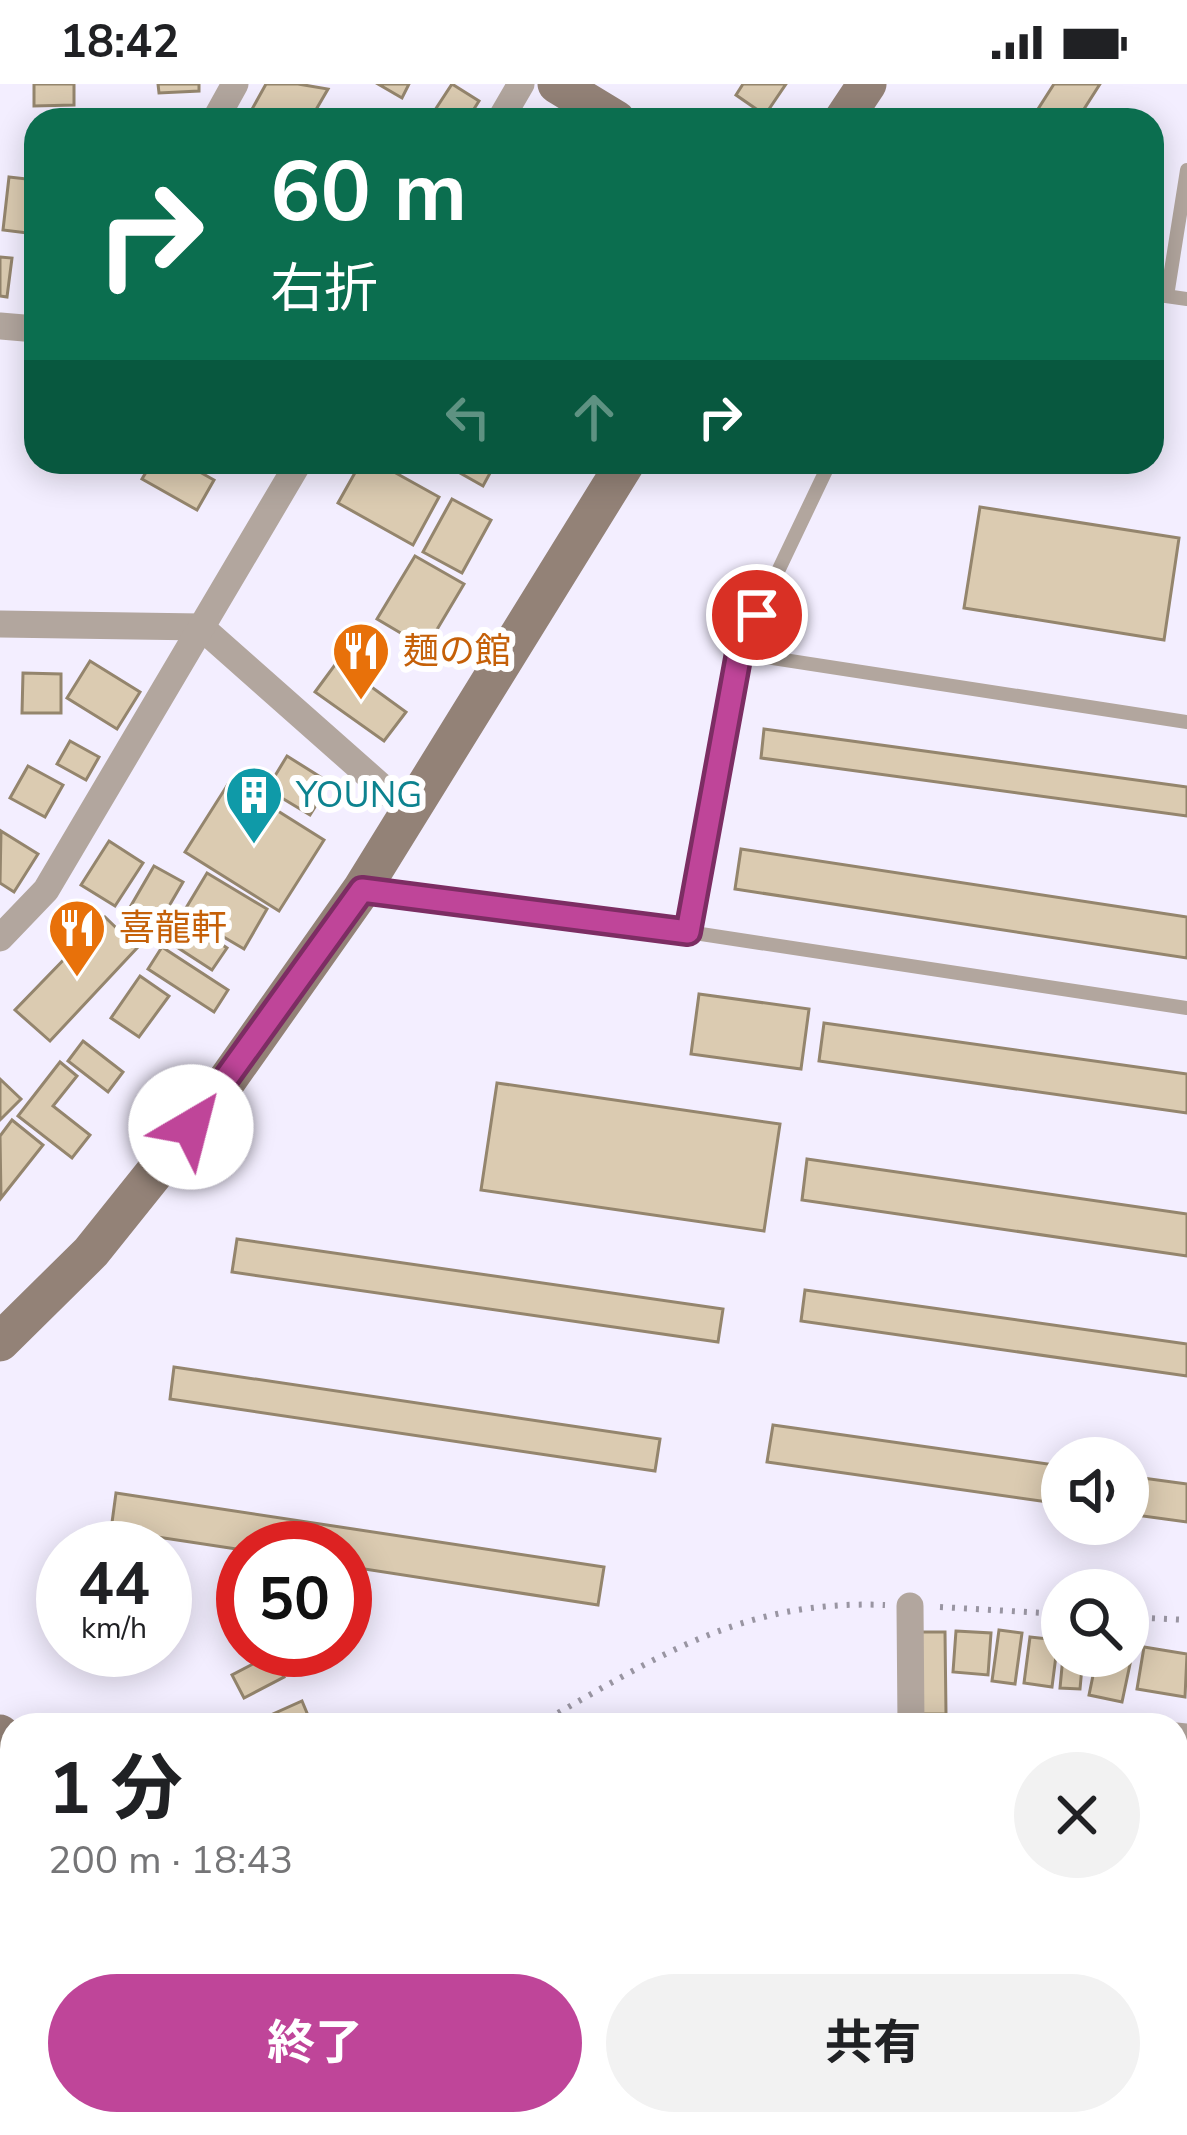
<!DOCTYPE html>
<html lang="ja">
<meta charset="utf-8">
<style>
body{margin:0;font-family:"Nunito Sans","Noto Sans JP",sans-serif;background:#f2f2f2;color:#202124;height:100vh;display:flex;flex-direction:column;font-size:45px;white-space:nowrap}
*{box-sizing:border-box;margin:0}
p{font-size:39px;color:#757577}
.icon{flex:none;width:66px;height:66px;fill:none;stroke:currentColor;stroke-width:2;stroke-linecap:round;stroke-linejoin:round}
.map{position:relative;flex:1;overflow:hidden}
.details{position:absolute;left:0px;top:1629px;width:1188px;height:423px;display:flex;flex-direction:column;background:#fff;border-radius:36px 36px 0 0;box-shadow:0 6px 30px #0003}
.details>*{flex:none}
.hud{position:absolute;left:24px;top:24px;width:1140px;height:366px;border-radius:36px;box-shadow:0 6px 30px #0003;background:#0b6e4f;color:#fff;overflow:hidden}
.buttons{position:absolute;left:1041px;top:1353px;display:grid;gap:24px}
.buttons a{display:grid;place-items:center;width:108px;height:108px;border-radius:50%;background:#fff;box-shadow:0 6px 30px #0003;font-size:60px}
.speed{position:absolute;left:36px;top:1437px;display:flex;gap:24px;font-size:60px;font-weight:700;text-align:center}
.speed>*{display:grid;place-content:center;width:156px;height:156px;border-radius:50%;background:#fff;box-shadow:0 6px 30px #0003;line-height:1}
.speed small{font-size:30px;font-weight:400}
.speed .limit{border:18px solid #d22;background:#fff;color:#111}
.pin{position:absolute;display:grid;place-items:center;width:102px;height:102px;color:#fff;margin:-51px;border:6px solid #fff;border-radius:50%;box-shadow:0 3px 12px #0007}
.me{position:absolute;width:132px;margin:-66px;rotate:37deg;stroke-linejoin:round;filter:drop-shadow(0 0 9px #0008)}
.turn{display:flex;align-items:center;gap:42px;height:252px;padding:0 48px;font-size:54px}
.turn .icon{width:156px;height:156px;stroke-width:2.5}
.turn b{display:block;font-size:84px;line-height:102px}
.lanes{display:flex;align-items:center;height:114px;padding:0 48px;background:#0003;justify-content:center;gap:60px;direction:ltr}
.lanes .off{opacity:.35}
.round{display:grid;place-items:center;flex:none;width:126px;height:126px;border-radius:63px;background:#f2f2f2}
.headline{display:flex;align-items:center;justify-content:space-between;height:204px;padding:0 48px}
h1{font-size:72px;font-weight:700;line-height:90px}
.cta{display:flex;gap:24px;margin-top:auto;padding:24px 48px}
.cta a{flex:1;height:138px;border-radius:72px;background:#bf4599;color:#fff;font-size:48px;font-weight:700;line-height:138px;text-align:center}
.cta a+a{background:#f2f2f2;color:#202124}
.status{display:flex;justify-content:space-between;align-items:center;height:84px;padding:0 60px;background:#fff;direction:ltr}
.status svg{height:33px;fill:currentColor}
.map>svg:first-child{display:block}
.building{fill:#dbcbb1;stroke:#94856d;stroke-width:3}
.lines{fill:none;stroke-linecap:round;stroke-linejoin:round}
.path{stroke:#9995a2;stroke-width:6;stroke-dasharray:3 9;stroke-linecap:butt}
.lane{stroke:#b2a69e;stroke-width:14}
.street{stroke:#b2a69e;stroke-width:27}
.secondary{stroke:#938277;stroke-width:39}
.route-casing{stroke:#7c2d63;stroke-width:30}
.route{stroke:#bf4599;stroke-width:21}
.labels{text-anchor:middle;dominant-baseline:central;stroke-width:12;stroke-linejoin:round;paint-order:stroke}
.food-label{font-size:36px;fill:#c56008;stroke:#fff;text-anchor:start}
.culture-label{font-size:36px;fill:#0d838f;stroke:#fff;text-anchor:start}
</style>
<div class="status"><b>18:42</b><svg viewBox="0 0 49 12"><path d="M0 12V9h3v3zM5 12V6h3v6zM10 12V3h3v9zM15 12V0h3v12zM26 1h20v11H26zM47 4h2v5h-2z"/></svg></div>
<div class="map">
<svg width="1187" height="2051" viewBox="0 0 1187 2051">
<rect width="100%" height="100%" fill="#f3eeff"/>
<!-- building -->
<g class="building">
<polygon points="34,0 74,0 74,21 34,22"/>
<polygon points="158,0 199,0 199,7 159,9"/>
<polygon points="266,0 298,0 328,5 310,36 246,36"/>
<polygon points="378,0 409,0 402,14"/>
<polygon points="452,0 479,17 467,36 444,36 433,29"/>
<polygon points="743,0 786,0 765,31 736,11"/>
<polygon points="1054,0 1100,0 1077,36 1031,36"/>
<polygon points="9,93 36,96 36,150 3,146"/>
<polygon points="0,173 12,174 7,213 0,212"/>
<polygon points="152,378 182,378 214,396 197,426 142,395"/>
<polygon points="361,378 376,378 439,413 413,461 338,419"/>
<polygon points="447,378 496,378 483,402 446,381"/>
<polygon points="452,415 491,436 462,489 423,468"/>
<polygon points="980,423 1179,454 1164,556 964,524"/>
<polygon points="415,472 464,500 426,564 377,535"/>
<polygon points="90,577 140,608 117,645 67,614"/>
<polygon points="337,578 406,628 384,657 315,608"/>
<polygon points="23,589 61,590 61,629 22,629"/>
<polygon points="764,645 1187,703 1187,732 761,674"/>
<polygon points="70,657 99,673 86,696 57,680"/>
<polygon points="287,672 330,699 310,731 267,705"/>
<polygon points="28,682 63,701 45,733 10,714"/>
<polygon points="230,697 324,756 279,827 185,768"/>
<polygon points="1,747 38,770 14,808 0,799"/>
<polygon points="109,757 143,779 115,822 81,801"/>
<polygon points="741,765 1187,833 1187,874 735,805"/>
<polygon points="154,782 183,798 158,841 129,825"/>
<polygon points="207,789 267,825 244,865 183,829"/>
<polygon points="105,833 137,864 50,957 15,926"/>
<polygon points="184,835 227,864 212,886 169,858"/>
<polygon points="162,863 228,906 214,928 148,885"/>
<polygon points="140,892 169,912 139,953 111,934"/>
<polygon points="699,910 809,925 801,985 691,970"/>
<polygon points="824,939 1187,990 1187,1029 819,977"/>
<polygon points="83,957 123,988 108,1008 68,977"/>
<polygon points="60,978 77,992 53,1022 90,1051 72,1074 18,1032"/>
<polygon points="0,995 21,1015 0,1036"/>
<polygon points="497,999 780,1040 764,1147 481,1106"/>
<polygon points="12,1036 43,1061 1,1114 0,1052"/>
<polygon points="807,1075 1187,1130 1187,1172 802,1116"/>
<polygon points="237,1155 723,1225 718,1258 232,1188"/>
<polygon points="805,1206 1187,1260 1187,1292 801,1237"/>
<polygon points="174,1283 660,1355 655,1387 170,1315"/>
<polygon points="773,1341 1062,1382 1062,1420 767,1378"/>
<polygon points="1128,1392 1187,1400 1187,1438 1128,1430"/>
<polygon points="116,1409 604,1483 598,1521 345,1482 345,1464 243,1466 111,1446"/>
<polygon points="999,1546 1022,1549 1015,1600 992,1597"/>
<polygon points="956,1547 991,1549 988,1591 953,1588"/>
<polygon points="921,1548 945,1548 946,1630 921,1630"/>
<polygon points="1030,1553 1058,1556 1052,1603 1024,1599"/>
<polygon points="1144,1563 1187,1570 1185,1613 1137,1605"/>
<polygon points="1128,1565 1133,1566 1122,1618 1089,1611 1097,1572 1128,1572"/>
<polygon points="272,1570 284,1593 244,1614 232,1591"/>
<polygon points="1063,1572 1083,1572 1080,1605 1060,1604"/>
<polygon points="302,1617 312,1641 278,1641 273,1630"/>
<polygon points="1176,1683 1187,1684 1187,1721 1176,1720"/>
<polygon points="1176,1766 1187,1767 1187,1805 1176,1804"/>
<polygon points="4,1770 12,1785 12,1820 0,1826 0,1772"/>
<polygon points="12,1836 12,1887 0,1860 0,1842"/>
<polygon points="1176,1860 1187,1862 1187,1890 1176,1888"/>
<polygon points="275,2040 302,2040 307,2051 273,2051 270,2043"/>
<polygon points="407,2040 430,2040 434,2051 390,2051 388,2048"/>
<polygon points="508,2040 516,2040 520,2051 476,2051"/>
<polygon points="664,2040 684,2040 689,2051 653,2051 651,2046"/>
<polygon points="691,2040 723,2040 728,2051 696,2051"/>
<polygon points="731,2040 771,2040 772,2043 755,2051 736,2051"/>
</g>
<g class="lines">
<!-- path -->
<g class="path">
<polyline points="940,1523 1062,1530"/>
<polyline points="1128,1533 1187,1536"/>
<path d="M 537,1641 C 655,1574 743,1515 885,1521"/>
<polyline points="11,2051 30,2040"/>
</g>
<!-- lane -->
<g class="lane">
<polyline points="1152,210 1187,215"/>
<polyline points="1167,212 1187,86"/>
<polyline points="739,569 1187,638"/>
<polyline points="367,806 688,848 1187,924"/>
<polyline points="688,848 739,569 830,378"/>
<polyline points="337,2051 345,2040"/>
</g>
<!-- street -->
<g class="street">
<polyline points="215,36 235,0"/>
<polyline points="500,36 521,0"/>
<polyline points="0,242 36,245"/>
<polyline points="0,540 201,543 410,728"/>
<polyline points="0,854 46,806 299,378"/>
<polyline points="910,1522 911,1641"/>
<polyline points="1176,1652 1187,1653"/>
<polyline points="1176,1745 1187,1745"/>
<polyline points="0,1926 12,1927"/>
<polyline points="589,2040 592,2051"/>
<polyline points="915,2040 920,2051"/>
<polyline points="224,2051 249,2040"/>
<polyline points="861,2051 885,2040"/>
<polyline points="1177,2051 1187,2015"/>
</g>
<!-- secondary -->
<g class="secondary">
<polyline points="557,0 616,36"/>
<polyline points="843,36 867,0"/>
<polyline points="0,1258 91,1168 216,1012 362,805 626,378"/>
<polyline points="0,1650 12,1678"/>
<polyline points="201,2040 207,2051"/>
</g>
</g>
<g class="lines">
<defs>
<polyline id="route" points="191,1043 362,806 688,848 739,569 757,531"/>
</defs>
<!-- route casing -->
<use href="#route" class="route-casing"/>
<!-- route -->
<use href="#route" class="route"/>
</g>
<!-- icons -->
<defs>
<symbol id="restaurant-pin" viewBox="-11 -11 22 30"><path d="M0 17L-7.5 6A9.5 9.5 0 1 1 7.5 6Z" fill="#e8710a" stroke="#fff"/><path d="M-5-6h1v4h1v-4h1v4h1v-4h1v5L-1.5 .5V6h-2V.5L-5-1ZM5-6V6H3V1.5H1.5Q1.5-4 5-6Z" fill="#fff"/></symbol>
<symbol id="building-pin" viewBox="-11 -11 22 30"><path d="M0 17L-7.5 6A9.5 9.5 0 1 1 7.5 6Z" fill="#0f9aa8" stroke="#fff"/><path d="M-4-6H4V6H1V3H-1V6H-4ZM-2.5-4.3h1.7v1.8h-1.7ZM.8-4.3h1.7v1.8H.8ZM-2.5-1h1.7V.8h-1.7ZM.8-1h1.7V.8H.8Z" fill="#fff"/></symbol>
</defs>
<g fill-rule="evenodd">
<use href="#restaurant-pin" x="328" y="534" width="66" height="90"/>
<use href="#building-pin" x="221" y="678" width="66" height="90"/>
<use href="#restaurant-pin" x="44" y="811" width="66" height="90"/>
</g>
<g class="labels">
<!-- food labels -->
<g class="food-label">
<text x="403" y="567">麺の館</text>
<text x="119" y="844">喜龍軒</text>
</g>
<!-- culture labels -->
<g class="culture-label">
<text x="296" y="711">YOUNG</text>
</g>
</g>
</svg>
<div class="buttons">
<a><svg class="icon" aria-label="sound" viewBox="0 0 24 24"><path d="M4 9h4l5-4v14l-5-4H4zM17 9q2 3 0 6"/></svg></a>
<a><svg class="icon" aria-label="search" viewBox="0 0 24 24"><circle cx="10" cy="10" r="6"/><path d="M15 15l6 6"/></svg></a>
</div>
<div class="speed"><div>44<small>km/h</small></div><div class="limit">50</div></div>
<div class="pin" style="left:757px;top:531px;background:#d93025"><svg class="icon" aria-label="arrive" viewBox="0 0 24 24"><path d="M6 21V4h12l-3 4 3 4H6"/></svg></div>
<svg class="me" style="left:191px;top:1043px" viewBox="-20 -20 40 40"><circle r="19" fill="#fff"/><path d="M0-13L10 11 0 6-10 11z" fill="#bf4599"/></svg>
<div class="hud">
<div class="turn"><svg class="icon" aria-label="right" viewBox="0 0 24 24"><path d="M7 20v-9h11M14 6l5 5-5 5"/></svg><div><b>60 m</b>右折</div></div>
<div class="lanes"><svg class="icon off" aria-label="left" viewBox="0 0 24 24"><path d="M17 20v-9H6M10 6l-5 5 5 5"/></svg><svg class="icon off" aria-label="ahead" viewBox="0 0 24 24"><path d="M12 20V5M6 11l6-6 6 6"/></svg><svg class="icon" aria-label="right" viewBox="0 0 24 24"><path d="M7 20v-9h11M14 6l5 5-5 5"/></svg></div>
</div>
<section class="details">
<div class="headline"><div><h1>1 分</h1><p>200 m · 18:43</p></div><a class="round"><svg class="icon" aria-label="close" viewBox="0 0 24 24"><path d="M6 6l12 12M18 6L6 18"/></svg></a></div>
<div class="cta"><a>終了</a><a>共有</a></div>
</section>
</div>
